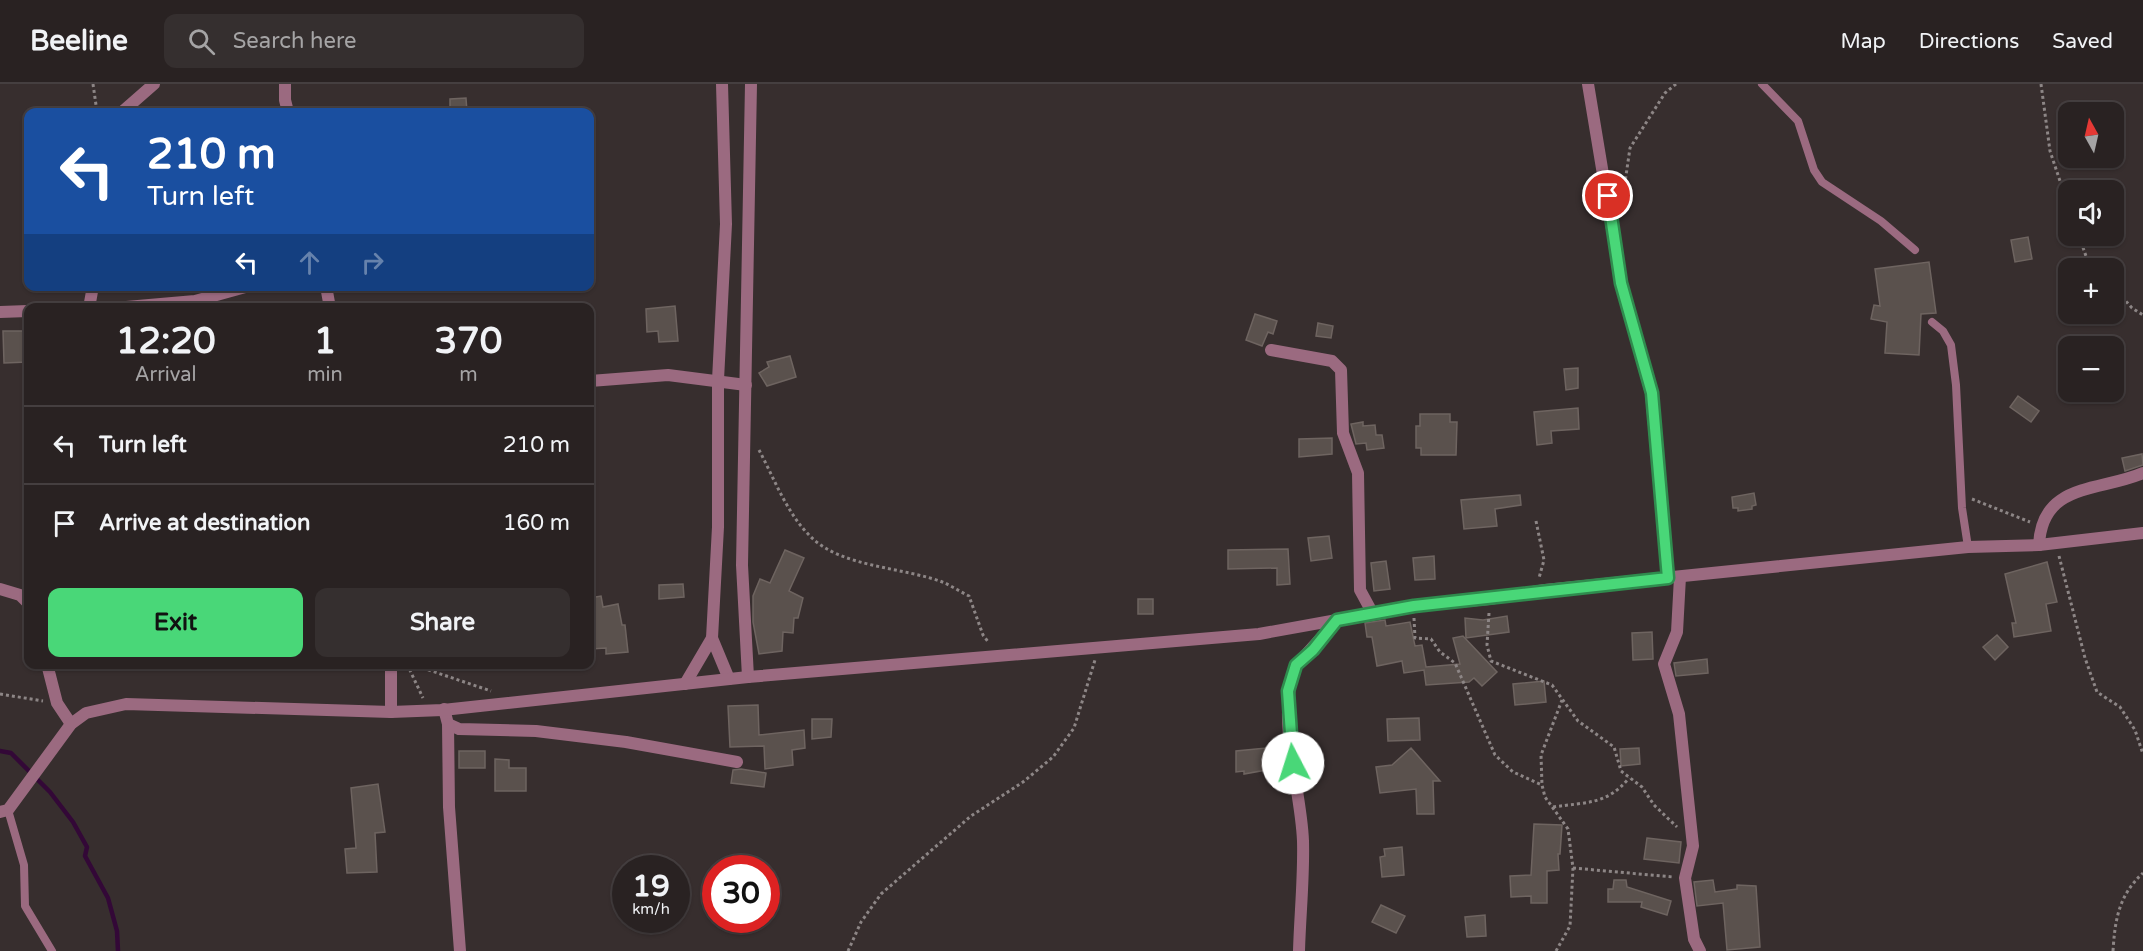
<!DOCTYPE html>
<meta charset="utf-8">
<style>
body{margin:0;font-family:"Varela Round",sans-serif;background:#352f2f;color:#f1f3f6;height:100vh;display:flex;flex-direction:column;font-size:22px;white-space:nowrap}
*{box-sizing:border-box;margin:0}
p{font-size:20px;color:#a5a4a5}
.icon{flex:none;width:33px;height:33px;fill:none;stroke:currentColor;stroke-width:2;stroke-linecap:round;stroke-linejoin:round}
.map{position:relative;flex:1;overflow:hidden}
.drawer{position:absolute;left:24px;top:219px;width:570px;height:366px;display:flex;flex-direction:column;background:#292222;border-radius:12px;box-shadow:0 2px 4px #0004,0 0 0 2px #453f40}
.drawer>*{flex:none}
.hud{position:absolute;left:24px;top:24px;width:570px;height:183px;border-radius:12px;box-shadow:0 2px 4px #0004,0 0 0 2px #453f40;background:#1a4fa0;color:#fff;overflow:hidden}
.needle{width:39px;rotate:352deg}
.fabs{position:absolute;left:2058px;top:18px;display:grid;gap:12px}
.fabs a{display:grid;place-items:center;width:66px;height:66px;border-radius:12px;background:#292222;box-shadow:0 2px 4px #0004,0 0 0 2px #453f40;font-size:30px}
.speed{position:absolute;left:612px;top:771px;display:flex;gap:12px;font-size:30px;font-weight:700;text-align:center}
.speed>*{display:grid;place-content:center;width:78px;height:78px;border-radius:50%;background:#292222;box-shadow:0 2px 4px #0004,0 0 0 2px #453f40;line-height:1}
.speed small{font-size:15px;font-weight:400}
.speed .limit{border:9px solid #d22;background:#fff;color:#111}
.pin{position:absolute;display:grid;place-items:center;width:51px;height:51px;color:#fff;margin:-26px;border:3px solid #fff;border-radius:50%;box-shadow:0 2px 6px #0007}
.me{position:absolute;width:66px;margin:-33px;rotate:355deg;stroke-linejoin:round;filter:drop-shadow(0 0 4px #0008)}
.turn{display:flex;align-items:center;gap:21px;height:126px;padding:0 24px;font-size:27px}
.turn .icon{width:78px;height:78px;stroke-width:2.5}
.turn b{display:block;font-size:42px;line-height:51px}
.lanes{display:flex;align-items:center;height:57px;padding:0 24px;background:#0003;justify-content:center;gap:30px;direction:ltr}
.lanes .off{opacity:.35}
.eta{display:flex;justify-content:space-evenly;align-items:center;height:102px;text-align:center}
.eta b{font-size:36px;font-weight:700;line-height:42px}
.cta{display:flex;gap:12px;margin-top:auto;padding:12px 24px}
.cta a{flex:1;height:69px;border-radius:12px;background:#49d778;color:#111;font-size:24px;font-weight:700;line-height:69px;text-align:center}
.cta a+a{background:#352f2f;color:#f1f3f6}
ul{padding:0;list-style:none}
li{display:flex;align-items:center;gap:18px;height:78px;padding:0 24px;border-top:2px solid #453f40}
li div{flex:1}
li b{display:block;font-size:22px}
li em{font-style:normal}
header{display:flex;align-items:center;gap:36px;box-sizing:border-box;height:84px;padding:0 30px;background:#292222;border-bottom:2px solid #453f40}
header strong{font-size:28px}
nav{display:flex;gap:33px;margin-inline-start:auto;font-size:21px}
.search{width:420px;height:54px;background:#352f2f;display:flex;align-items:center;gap:15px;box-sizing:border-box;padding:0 21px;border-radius:12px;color:#a5a4a5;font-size:22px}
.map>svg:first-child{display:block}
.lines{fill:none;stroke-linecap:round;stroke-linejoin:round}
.stream{stroke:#330837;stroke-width:4.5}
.building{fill:#5a514d;stroke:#6e6460;stroke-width:1.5}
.path{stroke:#8d8686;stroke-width:3;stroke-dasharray:3 3;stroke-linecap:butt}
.lane{stroke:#9b6a80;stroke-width:8}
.street{stroke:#9b6a80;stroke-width:12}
.route-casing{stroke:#2f8c4e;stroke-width:15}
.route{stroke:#49d778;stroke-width:10}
</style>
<header>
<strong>Beeline</strong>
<div class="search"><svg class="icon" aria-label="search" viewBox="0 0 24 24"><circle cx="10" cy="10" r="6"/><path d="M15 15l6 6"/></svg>Search here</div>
<nav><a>Map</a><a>Directions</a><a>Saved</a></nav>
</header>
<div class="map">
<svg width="2143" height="867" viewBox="0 0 2143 867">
<rect width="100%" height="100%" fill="#372e2e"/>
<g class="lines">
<!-- stream -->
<polyline class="stream" points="0,667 11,669 50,708 73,738 87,763 85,772 108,814 117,847 118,867"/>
</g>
<!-- building -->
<g class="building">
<polygon points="466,14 467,28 450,28 450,15"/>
<polygon points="2028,153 2032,175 2015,178 2011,156"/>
<polygon points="1929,178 1936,229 1921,230 1919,271 1885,269 1887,238 1871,235 1874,221 1880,222 1875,185"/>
<polygon points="675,222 678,257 659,258 658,247 647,248 646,225"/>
<polygon points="1255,230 1277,237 1273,250 1268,248 1262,262 1246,256"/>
<polygon points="1318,239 1333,242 1331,254 1316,252"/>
<polygon points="3,247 28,247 28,278 4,279"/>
<polygon points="790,272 796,293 767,302 759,289 769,283 767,278"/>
<polygon points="1578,284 1578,304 1566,306 1564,285"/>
<polygon points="2018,312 2039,327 2031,338 2010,323"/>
<polygon points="1578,324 1579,345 1551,347 1552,359 1537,361 1534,328"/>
<polygon points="1420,330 1450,330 1450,338 1457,338 1456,371 1421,371 1421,364 1416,364 1416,342 1420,342"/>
<polygon points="1363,338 1363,342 1375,341 1376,351 1382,351 1384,364 1367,366 1366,359 1356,360 1351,340"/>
<polygon points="1332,354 1332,370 1299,373 1299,355"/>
<polygon points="2142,370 2143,381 2125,387 2122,374"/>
<polygon points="1754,409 1756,421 1752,422 1752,425 1738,427 1738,424 1733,424 1732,413"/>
<polygon points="1520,411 1521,421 1495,425 1497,442 1464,445 1461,416"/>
<polygon points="1329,452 1332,474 1311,477 1308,454"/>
<polygon points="1288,465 1290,500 1277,501 1277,484 1228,485 1228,466"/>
<polygon points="785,466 804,474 789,507 803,514 798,534 794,534 793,549 783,548 782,567 759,570 753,538 753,512 760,495 770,499"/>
<polygon points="1434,472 1435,495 1415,496 1413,474"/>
<polygon points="1386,477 1390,505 1374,507 1371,479"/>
<polygon points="2047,478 2057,518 2046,520 2051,547 2014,553 2012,539 2016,539 2005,490"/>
<polygon points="683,500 684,513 659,515 659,501"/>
<polygon points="601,512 603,523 618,520 622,541 625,541 628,568 606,570 606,564 590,565 590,514"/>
<rect x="1138" y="515" width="15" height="15"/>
<polygon points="1507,532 1509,548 1466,554 1465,534 1483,536"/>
<polygon points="1385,536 1386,542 1410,538 1415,562 1422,561 1426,583 1460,580 1453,554 1463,552 1497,588 1482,602 1474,594 1469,598 1426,601 1424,586 1404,589 1402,577 1377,582 1372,553 1367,553 1365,539"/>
<polygon points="1652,548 1653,575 1633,576 1632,549"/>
<polygon points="1997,551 2008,563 1995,576 1983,563"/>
<polygon points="1707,575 1708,589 1676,592 1674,579"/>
<polygon points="1544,597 1546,618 1515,621 1513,600"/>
<polygon points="758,621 759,651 804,646 805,664 792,666 793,681 765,685 764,662 730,663 728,622"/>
<polygon points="1419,634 1420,656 1388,657 1387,635"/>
<polygon points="812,635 832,635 831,653 812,655"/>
<polygon points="1266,664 1266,686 1244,690 1244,687 1236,688 1236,667"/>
<polygon points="1411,664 1440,697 1433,697 1434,730 1417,730 1416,705 1380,709 1376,683 1392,681"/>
<polygon points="1639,664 1640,680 1621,682 1620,665"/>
<rect x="459" y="667" width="26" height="17"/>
<polygon points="495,675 509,676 509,684 526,684 526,707 495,707"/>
<polygon points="741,685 766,689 764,703 731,699 733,686"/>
<polygon points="378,700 385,748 375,749 377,788 347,789 345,765 356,764 351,704"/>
<polygon points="1534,740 1562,741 1560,770 1558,770 1559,786 1547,787 1547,819 1531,819 1531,812 1511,813 1510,792 1531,791"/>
<polygon points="1647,754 1681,758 1679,779 1644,775"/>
<polygon points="1402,763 1404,791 1382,793 1380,773 1385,772 1384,765"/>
<polygon points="1614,796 1626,796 1627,803 1671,817 1667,831 1641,823 1642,818 1608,818 1608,805 1613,805"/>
<polygon points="1713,796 1715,808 1737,805 1737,801 1756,802 1760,863 1727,866 1723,819 1697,822 1694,798"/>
<polygon points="1381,821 1405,832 1396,849 1372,838"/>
<polygon points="1485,831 1486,852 1467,853 1465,833"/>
</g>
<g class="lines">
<!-- path -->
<g class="path">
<polyline points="93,0 97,28"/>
<polyline points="2041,0 2050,67 2068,121"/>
<polyline points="1622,119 1630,64 1665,9 1676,0"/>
<polyline points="2079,152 2087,175 2095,184"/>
<polyline points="2114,204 2132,224 2143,231"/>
<path d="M 759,366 C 774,394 787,430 811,453 C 842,484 905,483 945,499 C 953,503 961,508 969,512 L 983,551 L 989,559"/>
<polyline points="1972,415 2030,438"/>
<polyline points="1536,437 1544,476 1539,494"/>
<polyline points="2059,472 2085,574 2097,608 2120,623 2135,646 2143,670"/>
<polyline points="1489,529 1487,561 1491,577 1552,601 1578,637 1614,663 1621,687 1642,703 1654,721 1677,743"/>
<polyline points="1414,534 1415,554 1431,555 1440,568 1455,579 1495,671 1513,688 1542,701"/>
<polyline points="407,580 423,614"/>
<polyline points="411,580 491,607"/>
<polyline points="0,610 43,617"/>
<path d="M 1553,723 C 1586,718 1607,721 1629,694"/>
<polyline points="1573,784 1673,793"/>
<polyline points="848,867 861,838 881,810 971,732 1023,698 1053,673 1074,644 1095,576"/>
<polyline points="1556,867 1570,842 1573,784 1568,745 1545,713 1542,701 1541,671 1562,616"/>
<path d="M 2113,867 C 2115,835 2119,811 2143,789"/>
</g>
<!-- lane -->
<g class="lane">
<polyline points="1762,0 1798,37 1814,86 1822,98 1881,137 1915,166"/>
<polyline points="1932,238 1943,247 1951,261 1956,301 1962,424 1968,463"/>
<polyline points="8,726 24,781 25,822 52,867"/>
</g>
<!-- street -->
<g class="street">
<polyline points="285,0 285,16 288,28"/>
<polyline points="1588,0 1621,199 1651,309 1668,494"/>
<polyline points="122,28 154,0"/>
<polyline points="326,202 330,224"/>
<polyline points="89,224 93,202"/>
<polyline points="115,224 195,217 249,202"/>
<polyline points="0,228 28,227"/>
<polyline points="1271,266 1332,277 1341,286 1343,349 1358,389 1360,506 1373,530"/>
<polyline points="590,297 668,291 746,301"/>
<path d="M 2039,461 C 2042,398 2099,408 2143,389"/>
<polyline points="1680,493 1677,548 1664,580 1679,630 1693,762 1685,794 1694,855 1700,867"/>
<polyline points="0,505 20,511 28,519"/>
<polyline points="712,554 729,595"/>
<polyline points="47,580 57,619 71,640"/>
<polyline points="391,580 391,628"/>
<polyline points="748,593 742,481 751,0"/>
<polyline points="685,600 712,554 718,443 718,296 726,140 722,0"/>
<polyline points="444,625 448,640 459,645 536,647 626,658 737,678"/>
<polyline points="448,640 449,723 460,867"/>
<polyline points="0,728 8,726 71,640 86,629 126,620 391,628 443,626 748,593 1259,550 1414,522 1489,515 1545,506 1968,463 2039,461 2143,449"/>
<path d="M 1299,867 C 1300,831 1304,793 1303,757 C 1301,703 1276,636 1295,584 C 1297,579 1330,545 1337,536"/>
</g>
</g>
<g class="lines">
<defs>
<polyline id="route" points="1293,679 1288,607 1296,581 1313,566 1337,536 1414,522 1668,494 1652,309 1621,199 1608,112"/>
</defs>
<!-- route casing -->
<use href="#route" class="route-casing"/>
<!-- route -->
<use href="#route" class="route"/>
</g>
</svg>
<div class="fabs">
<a><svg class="needle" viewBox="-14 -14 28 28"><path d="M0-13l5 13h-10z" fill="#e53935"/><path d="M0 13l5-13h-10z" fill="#a5a4a5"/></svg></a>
<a><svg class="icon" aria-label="sound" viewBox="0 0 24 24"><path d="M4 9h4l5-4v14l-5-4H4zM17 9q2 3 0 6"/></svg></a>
<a>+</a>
<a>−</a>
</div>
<div class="speed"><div>19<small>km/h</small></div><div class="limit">30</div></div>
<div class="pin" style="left:1608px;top:112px;background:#d93025"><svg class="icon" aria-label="arrive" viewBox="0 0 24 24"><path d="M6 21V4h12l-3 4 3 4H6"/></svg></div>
<svg class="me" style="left:1293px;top:679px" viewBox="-20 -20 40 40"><circle r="19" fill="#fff"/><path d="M0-13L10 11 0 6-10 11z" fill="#49d778"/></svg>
<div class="hud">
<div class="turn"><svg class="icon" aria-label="left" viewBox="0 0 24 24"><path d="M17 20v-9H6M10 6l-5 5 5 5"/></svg><div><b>210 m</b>Turn left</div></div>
<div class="lanes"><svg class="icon" aria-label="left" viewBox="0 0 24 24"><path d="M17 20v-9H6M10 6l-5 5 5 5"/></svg><svg class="icon off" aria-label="ahead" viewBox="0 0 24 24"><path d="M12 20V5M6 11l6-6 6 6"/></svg><svg class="icon off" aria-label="right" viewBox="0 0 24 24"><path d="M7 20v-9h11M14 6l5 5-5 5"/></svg></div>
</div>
<section class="drawer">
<div class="eta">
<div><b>12:20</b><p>Arrival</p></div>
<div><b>1</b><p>min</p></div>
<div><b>370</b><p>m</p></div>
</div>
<ul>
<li><svg class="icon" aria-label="left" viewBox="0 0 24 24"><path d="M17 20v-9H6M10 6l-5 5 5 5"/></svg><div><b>Turn left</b></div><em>210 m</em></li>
<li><svg class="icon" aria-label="arrive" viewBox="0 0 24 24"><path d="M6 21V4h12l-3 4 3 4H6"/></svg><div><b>Arrive at destination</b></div><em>160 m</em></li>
</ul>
<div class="cta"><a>Exit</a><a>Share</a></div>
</section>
</div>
